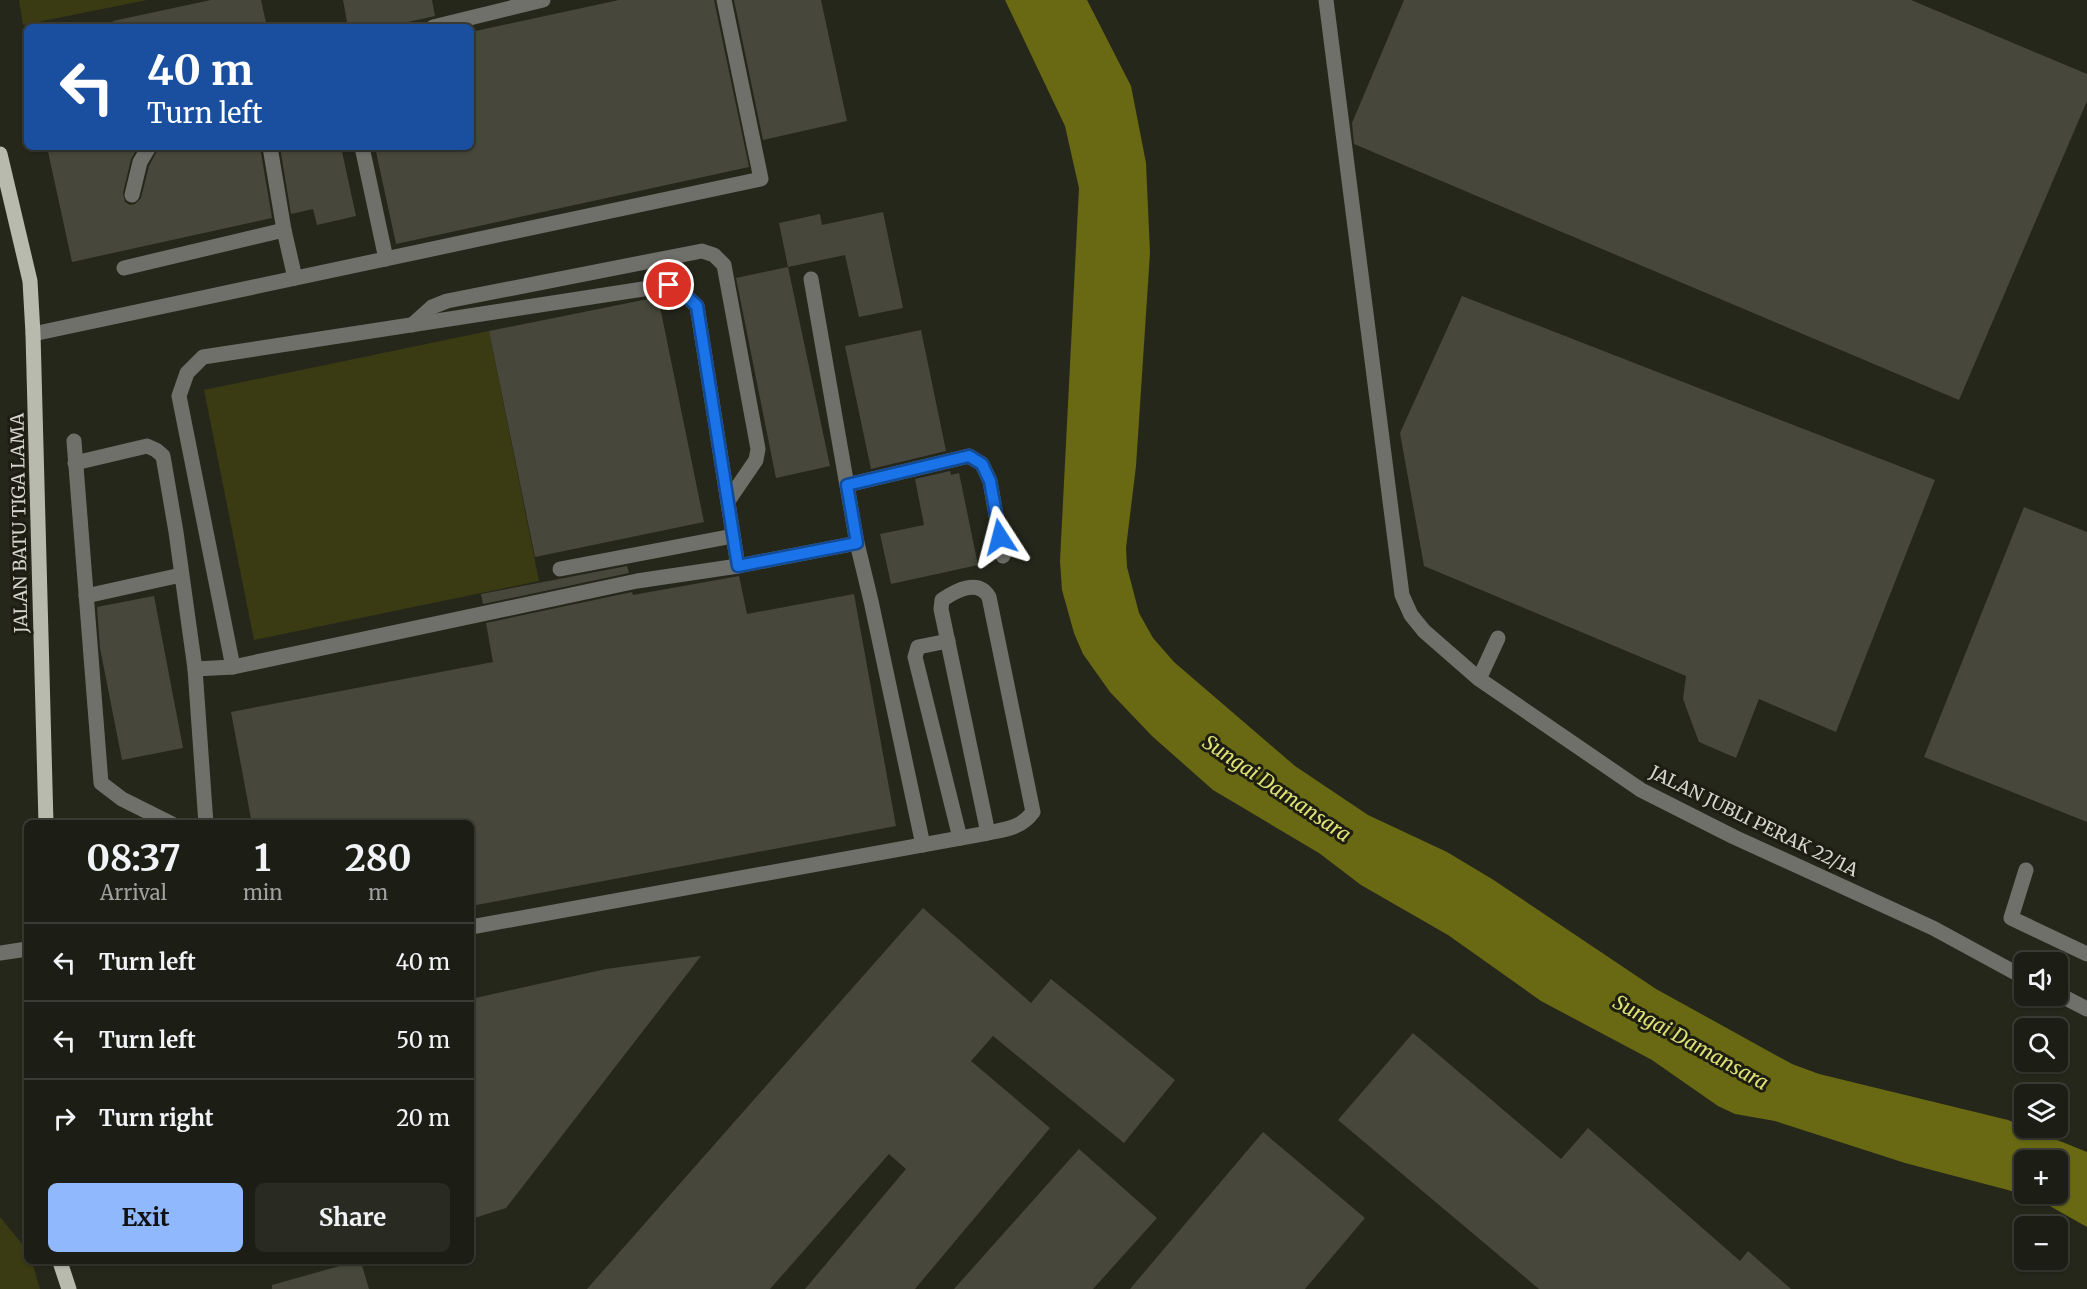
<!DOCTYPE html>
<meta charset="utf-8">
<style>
body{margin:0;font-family:Merriweather,serif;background:#292a22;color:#f1f3f6;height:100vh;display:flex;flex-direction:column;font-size:22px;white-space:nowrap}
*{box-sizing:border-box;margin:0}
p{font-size:20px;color:#a0a2a0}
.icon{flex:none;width:33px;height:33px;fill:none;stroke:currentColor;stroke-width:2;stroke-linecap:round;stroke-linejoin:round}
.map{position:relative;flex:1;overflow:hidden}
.drawer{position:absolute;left:24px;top:820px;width:450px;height:444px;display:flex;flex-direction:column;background:#1c1d14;border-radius:9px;box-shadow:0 2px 4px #0004,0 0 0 2px #3a3b34}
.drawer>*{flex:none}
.guide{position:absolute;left:24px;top:24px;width:450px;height:126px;border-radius:9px;box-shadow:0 2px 4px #0004,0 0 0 2px #3a3b34;background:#1a4fa0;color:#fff;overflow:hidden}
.fabs{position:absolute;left:2014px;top:952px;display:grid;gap:12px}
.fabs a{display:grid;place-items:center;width:54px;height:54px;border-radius:9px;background:#1c1d14;box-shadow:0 2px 4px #0004,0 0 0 2px #3a3b34;font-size:30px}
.pin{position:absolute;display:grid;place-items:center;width:51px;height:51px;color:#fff;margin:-26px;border:3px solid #fff;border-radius:50%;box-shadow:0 2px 6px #0007}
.me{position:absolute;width:66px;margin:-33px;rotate:351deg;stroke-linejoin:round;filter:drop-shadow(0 0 4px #0008)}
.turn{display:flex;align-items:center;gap:21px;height:126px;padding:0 24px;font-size:27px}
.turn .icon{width:78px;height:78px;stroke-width:2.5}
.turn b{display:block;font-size:42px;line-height:51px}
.eta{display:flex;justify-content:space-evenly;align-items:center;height:102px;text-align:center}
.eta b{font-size:36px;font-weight:700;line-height:42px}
.action{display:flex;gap:12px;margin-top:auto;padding:12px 24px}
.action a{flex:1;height:69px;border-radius:9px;background:#8fb8fd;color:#111;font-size:24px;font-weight:700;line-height:69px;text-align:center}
.action a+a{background:#292a22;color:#f1f3f6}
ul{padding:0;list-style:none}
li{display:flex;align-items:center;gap:18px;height:78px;padding:0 24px;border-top:2px solid #3a3b34}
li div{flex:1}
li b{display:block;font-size:22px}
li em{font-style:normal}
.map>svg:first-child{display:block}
.green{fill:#3a3b12}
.water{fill:#686912;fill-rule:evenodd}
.building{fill:#47483b}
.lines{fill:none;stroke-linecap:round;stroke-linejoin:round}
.minor{stroke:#6f706a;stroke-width:15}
.major{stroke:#b9baae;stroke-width:15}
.route-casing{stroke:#114b97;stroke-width:15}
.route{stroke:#1a73e8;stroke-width:10}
.labels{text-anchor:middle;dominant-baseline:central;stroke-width:6;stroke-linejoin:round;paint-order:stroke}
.street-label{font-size:18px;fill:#d5d6ce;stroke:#1d1d12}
.water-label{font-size:20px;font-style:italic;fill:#dee174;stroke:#1d1d12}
</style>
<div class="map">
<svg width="2087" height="1289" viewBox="0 0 2087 1289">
<rect width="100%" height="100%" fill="#26271b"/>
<!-- green -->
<g class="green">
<polygon points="19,0 147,0 23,25"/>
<polygon points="489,331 539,581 254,640 204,390"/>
<polygon points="0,1217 27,1250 27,1262 32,1262 40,1289 0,1289"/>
</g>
<!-- water -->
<path class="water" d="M 1005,0 L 1087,0 L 1131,86 L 1146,163 L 1150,253 L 1136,466 L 1126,548 L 1127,567 L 1139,613 L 1153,638 L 1174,662 L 1295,766 L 1368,815 L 1447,852 L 1492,879 L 1656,989 L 1792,1064 L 1819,1074 L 2008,1120 L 2087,1152 L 2087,1227 L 2041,1201 L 2008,1190 L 1905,1163 L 1775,1121 L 1735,1114 L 1718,1106 L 1652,1060 L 1541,1001 L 1448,935 L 1361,885 L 1319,853 L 1213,790 L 1152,736 L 1110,692 L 1083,654 L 1074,633 L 1062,590 L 1060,561 L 1079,188 L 1065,126 ZM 2025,1161 L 2058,1161 L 2058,1194 L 2025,1194 Z"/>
<!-- building -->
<g class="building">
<polygon points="211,0 261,0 267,27 114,27 113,21"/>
<polygon points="343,0 432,0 435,16 385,27 348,27"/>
<polygon points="619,0 714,0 749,167 396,244 375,147 471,147 471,32"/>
<polygon points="734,0 821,0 847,121 763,140"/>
<polygon points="1404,0 1911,0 2087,74 2087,101 1959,400 1354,144 1352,123"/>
<polygon points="47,147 138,147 131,159 123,193 125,202 130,205 135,204 141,198 149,166 159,147 260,147 272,218 72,262"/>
<polygon points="280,147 341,147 356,216 317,225 313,209 291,214"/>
<polygon points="883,212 903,308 859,317 845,255 788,267 779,223 820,214 822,225"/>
<polygon points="788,267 830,466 776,478 736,278"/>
<polygon points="1462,296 1935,480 1836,732 1759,699 1736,758 1699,742 1683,699 1686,676 1424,566 1400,433"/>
<polygon points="658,297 704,522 535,557 489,331"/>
<polygon points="921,330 946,451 871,469 845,346"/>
<polygon points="950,471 951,475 959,473 978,565 891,584 880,534 924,525 915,479"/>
<polygon points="2024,507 2087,532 2087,822 1924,757"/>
<polygon points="627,566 629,573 483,604 481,594"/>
<polygon points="739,576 747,614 854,594 896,826 471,906 471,824 252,824 231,712 493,662 486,623 632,592 633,595"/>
<polygon points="154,596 183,748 122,760 100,648 97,607"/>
<polygon points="923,908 1031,1003 1051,979 1175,1080 1124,1143 993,1036 971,1061 1050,1128 915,1289 805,1289 906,1169 889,1154 770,1289 587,1289"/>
<polygon points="701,956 506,1208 471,1219 471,999 606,969"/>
<polygon points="1413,1033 1561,1159 1588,1128 1740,1261 1748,1251 1791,1289 1539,1289 1338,1120"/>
<polygon points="1263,1132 1365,1218 1305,1289 1130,1289"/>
<polygon points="1079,1149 1157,1218 1093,1289 954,1289"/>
<polygon points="354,1262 361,1262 369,1289 272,1289 272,1285"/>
</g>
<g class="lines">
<!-- minor -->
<g class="minor">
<polyline points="1326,0 1402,595 1411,615 1424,631 1479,679 1641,790 1734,837 1933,928 2025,978"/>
<polyline points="433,27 543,0"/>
<polyline points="270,147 284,230"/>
<polyline points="362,147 386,259"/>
<polyline points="132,195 140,162 149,147"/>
<polyline points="124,268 284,230 295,278"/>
<polyline points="811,279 857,543"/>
<polyline points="412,325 432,307 447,301 702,251 714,255 724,265 758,449 756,460 728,501"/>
<polyline points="33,334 761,179 724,0"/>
<polyline points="74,441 101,783 122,799 172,824"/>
<polyline points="75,463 147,446 156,450 163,456 176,532 195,669 206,824"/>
<polyline points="847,485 969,456 982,464 990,481 1003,556"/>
<polyline points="560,569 733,536"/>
<polyline points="86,596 181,575"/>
<polyline points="948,641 918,647 915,657 960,838"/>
<polyline points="233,667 179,396 187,373 203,357 669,285 684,294 697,306 738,566"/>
<polyline points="195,669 233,667 637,581 738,566 857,543 871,601 923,845"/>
<polyline points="1479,679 1498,638"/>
<polyline points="2026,870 2011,918 2087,954"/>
<path d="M 471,927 L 988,833 C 1007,829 1021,828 1033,812 L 989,597 C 978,578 955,591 942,600 L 941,609 L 988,833"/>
<polyline points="0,953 27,949"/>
<polyline points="2058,994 2087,1009"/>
</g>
<!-- major -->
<g class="major">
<polyline points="0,154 30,281 33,334 46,824"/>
<polyline points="60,1262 69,1289"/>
</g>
</g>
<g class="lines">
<defs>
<polyline id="route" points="669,285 684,294 697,306 738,566 857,543 847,485 969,456 982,464 990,481 1000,537"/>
</defs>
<!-- route casing -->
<use href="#route" class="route-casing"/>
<!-- route -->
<use href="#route" class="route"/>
</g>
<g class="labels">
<!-- street labels -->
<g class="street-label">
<text transform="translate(19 523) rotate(-91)">JALAN BATU TIGA LAMA</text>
<text transform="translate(1754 821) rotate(26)">JALAN JUBLI PERAK 22/1A</text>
</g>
<!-- water labels -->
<g class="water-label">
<text transform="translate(1277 788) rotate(34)">Sungai Damansara</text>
<text transform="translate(1691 1042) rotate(29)">Sungai Damansara</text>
</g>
</g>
</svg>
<div class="fabs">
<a><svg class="icon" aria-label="sound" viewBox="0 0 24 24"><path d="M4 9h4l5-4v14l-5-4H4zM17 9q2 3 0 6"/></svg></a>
<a><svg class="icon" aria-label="search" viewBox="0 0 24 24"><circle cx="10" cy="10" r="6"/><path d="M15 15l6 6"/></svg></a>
<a><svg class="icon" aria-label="layers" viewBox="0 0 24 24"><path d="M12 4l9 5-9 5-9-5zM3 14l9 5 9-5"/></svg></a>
<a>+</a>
<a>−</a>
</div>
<div class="pin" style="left:669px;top:285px;background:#d93025"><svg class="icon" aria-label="arrive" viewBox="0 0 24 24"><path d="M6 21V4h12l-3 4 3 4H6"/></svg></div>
<svg class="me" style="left:1000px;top:537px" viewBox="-20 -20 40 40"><path d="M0-17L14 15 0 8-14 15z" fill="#1a73e8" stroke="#fff" stroke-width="4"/></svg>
<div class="guide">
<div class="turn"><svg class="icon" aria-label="left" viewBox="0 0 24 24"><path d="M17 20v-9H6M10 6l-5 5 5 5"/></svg><div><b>40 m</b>Turn left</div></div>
</div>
<section class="drawer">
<div class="eta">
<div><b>08:37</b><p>Arrival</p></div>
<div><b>1</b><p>min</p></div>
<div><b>280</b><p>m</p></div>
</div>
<ul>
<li><svg class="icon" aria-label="left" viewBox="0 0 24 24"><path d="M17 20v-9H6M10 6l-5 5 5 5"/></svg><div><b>Turn left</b></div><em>40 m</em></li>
<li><svg class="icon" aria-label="left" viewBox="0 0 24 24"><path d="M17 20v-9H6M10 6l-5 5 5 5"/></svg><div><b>Turn left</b></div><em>50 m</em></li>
<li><svg class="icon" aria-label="right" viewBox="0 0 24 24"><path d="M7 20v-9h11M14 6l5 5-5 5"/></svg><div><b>Turn right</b></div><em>20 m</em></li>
</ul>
<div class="action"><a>Exit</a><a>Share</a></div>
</section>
</div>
